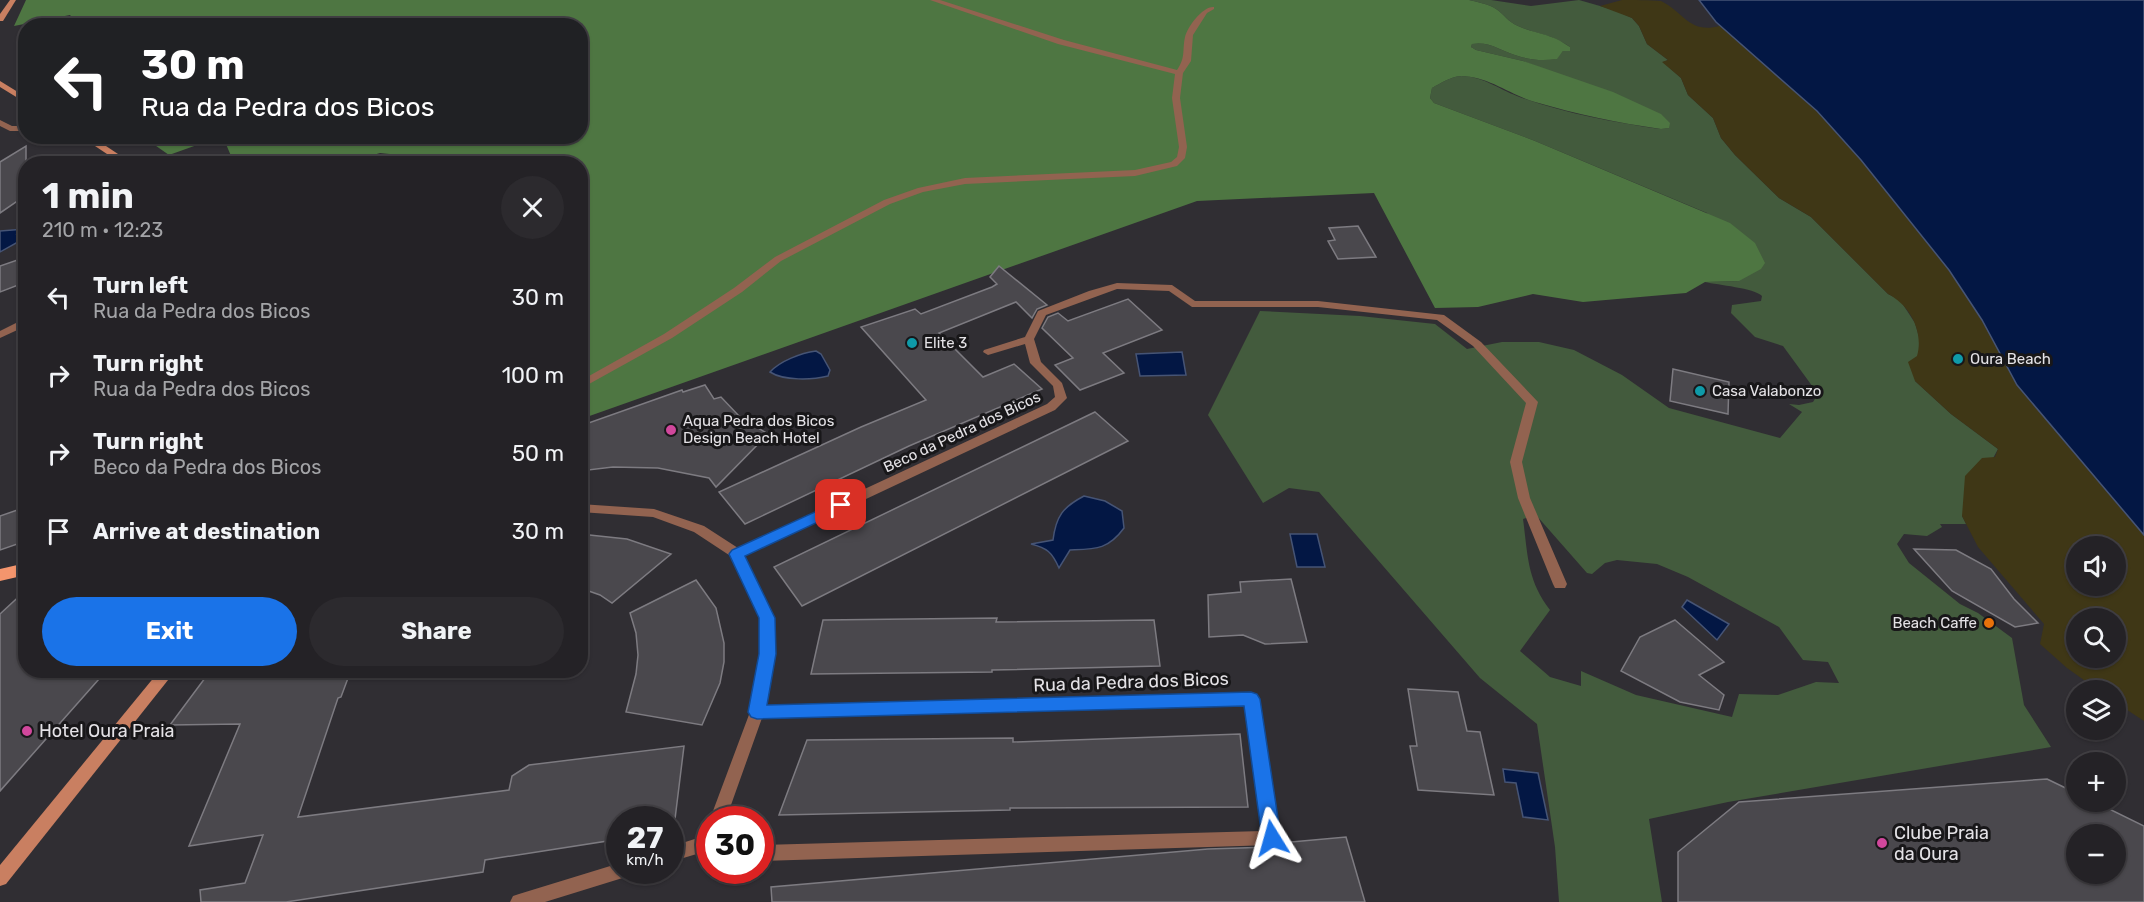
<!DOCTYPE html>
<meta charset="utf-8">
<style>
body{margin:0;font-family:Rubik,sans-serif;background:#2c2a2e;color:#f1f3f6;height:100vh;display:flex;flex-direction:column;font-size:22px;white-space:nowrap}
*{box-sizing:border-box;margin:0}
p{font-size:20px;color:#a3a4a7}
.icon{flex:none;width:33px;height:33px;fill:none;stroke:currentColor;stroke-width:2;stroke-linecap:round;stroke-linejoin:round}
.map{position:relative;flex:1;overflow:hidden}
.sheet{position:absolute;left:18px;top:156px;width:570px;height:522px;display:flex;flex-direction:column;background:#242226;border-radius:24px;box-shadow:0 2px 4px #0004,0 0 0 2px #413f43}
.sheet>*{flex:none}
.hud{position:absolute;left:18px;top:18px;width:570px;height:126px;border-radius:24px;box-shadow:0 2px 4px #0004,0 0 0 2px #413f43;background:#202124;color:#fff;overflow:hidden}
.buttons{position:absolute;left:2066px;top:536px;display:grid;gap:12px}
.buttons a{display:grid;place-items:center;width:60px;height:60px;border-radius:50%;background:#242226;box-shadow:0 2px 4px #0004,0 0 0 2px #413f43;font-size:30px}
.speed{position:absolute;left:606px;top:806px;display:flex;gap:12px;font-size:30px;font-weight:700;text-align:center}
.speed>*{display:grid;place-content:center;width:78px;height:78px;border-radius:50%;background:#242226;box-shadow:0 2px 4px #0004,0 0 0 2px #413f43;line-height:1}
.speed small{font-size:15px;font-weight:400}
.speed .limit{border:9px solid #d22;background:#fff;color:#111}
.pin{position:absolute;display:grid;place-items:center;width:51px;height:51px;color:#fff;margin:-26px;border-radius:12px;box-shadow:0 3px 9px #0006}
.me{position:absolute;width:66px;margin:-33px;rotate:352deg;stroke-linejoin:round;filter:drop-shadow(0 0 4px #0008)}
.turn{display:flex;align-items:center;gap:21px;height:126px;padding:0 24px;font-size:27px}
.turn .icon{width:78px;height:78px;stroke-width:2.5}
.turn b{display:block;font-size:42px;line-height:51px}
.round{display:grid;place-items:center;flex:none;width:63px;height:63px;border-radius:32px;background:#2c2a2e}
.overview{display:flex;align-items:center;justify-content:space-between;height:102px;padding:0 24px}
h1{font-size:36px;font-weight:700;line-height:45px}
.cta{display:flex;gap:12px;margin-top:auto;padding:12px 24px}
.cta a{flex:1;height:69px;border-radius:36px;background:#1a73e8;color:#fff;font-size:24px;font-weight:700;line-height:69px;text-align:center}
.cta a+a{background:#2c2a2e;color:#f1f3f6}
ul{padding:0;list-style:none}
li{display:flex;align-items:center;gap:18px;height:78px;padding:0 24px}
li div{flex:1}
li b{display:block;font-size:22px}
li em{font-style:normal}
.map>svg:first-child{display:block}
.green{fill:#435b3d;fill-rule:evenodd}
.forest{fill:#4e7642}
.sand{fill:#3f3716;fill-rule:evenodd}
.water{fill:#031744;stroke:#465475;stroke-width:1.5}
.building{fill:#4a484d;stroke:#7d7b81;stroke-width:1.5;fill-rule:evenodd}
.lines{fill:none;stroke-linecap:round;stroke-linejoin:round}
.street{fill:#926350;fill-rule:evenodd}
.secondary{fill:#c97f61;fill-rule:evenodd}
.primary{fill:#f4956d;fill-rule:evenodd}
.route{fill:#1a73e8;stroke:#114b97;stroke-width:1.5}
.culture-dot{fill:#0f9aa8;stroke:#181719;stroke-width:2}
.hotel-dot{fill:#d1479c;stroke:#181719;stroke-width:2}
.food-dot{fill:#e8710a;stroke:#181719;stroke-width:2}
.labels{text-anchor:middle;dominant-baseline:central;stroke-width:6;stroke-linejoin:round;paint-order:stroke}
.poi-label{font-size:15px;fill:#e4e2e6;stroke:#181719;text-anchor:start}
.street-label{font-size:15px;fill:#e4e2e6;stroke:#181719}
.near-street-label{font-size:18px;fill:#e4e2e6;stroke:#181719}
.near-poi-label{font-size:18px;fill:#e4e2e6;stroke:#181719;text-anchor:start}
</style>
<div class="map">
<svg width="2144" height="902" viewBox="0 0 2144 902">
<rect width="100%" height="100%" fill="#302e33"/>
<!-- green -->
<path class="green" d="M 1469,0 L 1491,0 L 1531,6 L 1579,0 L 1614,10 L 1632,18 L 1639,26 L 1647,44 L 1668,60 L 1663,62 L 1681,78 L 1688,95 L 1713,118 L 1721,138 L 1735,155 L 1779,198 L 1811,217 L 1888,294 L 1900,300 L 1915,323 L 1921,344 L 1915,381 L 1951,414 L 1998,449 L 1962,516 L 1966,524 L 1940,524 L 1942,527 L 1927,536 L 1904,534 L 1897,544 L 1909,563 L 1960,604 L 1978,613 L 2012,638 L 2024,705 L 2051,747 L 1728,802 L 1649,819 L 1662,902 L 1559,902 L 1555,847 L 1537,724 L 1480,678 L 1319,492 L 1289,488 L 1263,503 L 1208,415 L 1260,311 L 1360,316 L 1435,324 L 1467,349 L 1502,342 L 1539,342 L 1574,350 L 1622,375 L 1669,408 L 1780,438 L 1802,412 L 1789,404 L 1799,405 L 1813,402 L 1818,394 L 1783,346 L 1755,337 L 1731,313 L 1732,305 L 1761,301 L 1762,296 C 1754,288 1718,285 1705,282 L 1739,281 L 1707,213 L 1535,141 L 1434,103 L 1430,98 L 1432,88 C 1441,83 1450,77 1461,76 C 1482,76 1499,89 1517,96 C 1563,113 1612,122 1660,129 L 1669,128 L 1565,77 L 1523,61 L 1476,50 L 1471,47 L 1472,44 C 1490,41 1501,51 1518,56 C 1531,60 1543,61 1556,59 L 1563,51 L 1570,51 L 1570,47 C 1550,33 1538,35 1518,26 C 1508,22 1504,14 1496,9 C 1489,4 1477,2 1469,0 ZM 1536,515 L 1587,573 L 1592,574 L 1605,563 L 1617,560 L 1657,564 L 1688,577 L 1779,627 L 1803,660 L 1828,662 L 1839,683 L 1816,682 L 1778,695 L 1739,694 L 1732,717 L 1636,695 L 1581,671 L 1581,686 L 1550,677 L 1520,651 L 1550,610 C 1527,580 1528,556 1523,519 Z"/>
<!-- forest -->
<g class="forest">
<path d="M 26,0 L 1469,0 C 1477,2 1489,4 1496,9 C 1504,14 1508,22 1518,26 C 1538,35 1549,32 1570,47 L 1570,51 L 1563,51 L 1557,59 C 1543,61 1531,60 1518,56 C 1501,51 1490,41 1472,44 L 1471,47 L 1476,50 L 1523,61 L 1613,92 L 1661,114 L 1670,123 L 1669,128 L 1661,129 C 1618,123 1576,114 1535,102 C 1510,95 1488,76 1461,76 C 1450,77 1441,83 1432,88 L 1430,98 L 1434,103 L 1535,141 L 1730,223 L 1755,243 L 1765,263 L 1761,269 L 1739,281 L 1705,282 L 1686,293 L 1583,302 L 1533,294 L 1478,307 L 1435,308 L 1374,193 L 1197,201 L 581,419 L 580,164 L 455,163 L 456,161 L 380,153 L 370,156 L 364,163 L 234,163 L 223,137 L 580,136 L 580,26 L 79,26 L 70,15 L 14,26 Z"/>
<polygon points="116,137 183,137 197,145 169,155 149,141 134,146"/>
</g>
<!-- sand -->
<path class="sand" d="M 1622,0 C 1633,0 1651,0 1661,1 C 1685,13 1689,34 1720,26 L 1817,111 L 1861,160 L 1949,270 L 1982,320 L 2017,385 L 2144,535 L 2144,721 L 2115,702 L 2115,690 L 2098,690 L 2067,668 L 2040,644 L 2044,624 L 1978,547 L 1962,516 L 1965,476 L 1982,458 L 1995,457 L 1998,449 L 1951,414 L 1915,381 L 1908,362 L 1917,356 C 1924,332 1910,305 1888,294 L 1811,217 L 1779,198 L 1735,155 L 1721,138 L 1713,118 L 1688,95 L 1681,78 L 1662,62 L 1668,60 L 1647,44 L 1639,26 L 1632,18 L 1600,6 ZM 2076,546 L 2115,546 L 2115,585 L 2076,585 ZM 2076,618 L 2115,618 L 2115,657 L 2076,657 Z"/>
<!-- water -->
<g class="water">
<polygon points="1699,0 2144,0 2144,535 2017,385 1982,320 1949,270 1861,160 1817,111 1716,22"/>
<polygon points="25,229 25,233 17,235 19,237 18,242 0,252 0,231"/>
<path d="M 816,351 L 821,354 L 830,370 L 828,376 C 812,380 784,381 770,372 C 780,361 801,353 816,351 Z"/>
<polygon points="1182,352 1186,375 1140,376 1136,354"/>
<path d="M 1084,496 L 1105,501 L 1122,511 L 1124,528 C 1108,550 1095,549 1070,550 L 1059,568 C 1052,552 1047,548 1031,544 L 1053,540 C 1056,516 1063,507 1084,496 Z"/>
<polygon points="1290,534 1317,534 1325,567 1297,567"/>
<polygon points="1687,600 1729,624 1717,640 1682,607"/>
<polygon points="1503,769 1538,773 1548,820 1523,817 1516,783 1505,782"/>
</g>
<!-- building -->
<g class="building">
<polygon points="26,146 26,195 0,213 0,162"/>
<polygon points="1358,226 1376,257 1338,259 1328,241 1335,240 1329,228"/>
<polygon points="26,257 26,282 0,292 0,266"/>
<polygon points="999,266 1047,305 1037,309 1032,318 1016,302 939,333 983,377 1014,364 1042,389 909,446 745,524 719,492 861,427 926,400 861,327 915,309 921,314 992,287 997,284 990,277"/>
<polygon points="1128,299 1162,330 1103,353 1124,373 1080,390 1055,365 1073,358 1042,328 1048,317 1058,313 1068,321"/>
<polygon points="1673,369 1729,382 1728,414 1670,401"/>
<polygon points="705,385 714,399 721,397 739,416 768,434 716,487 709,478 658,468 613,467 580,471 580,426 682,390 683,392"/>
<polygon points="1095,412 1128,441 802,606 774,567"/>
<polygon points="26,507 26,541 0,550 0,516"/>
<polygon points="580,534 627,539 671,554 612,603 600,595 580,588"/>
<polygon points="1914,549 1956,550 1991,569 2014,599 2038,623 2015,627 1952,591"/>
<polygon points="1291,579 1307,642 1265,644 1243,635 1209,637 1208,595 1241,592 1240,582"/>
<polygon points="696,580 716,608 724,643 724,662 720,683 702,725 626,712 636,674 638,655 636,633 630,613"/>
<polygon points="26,590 26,670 107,670 0,791 0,614"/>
<polygon points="997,618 996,622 1154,620 1160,666 992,670 992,672 811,674 823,620"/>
<polygon points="1675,620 1724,662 1699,675 1724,695 1719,710 1680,702 1621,671 1640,637"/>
<polygon points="211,670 351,670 341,697 338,698 298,817 509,790 512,776 529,765 684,746 675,819 620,819 620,839 485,860 483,872 286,902 201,902 200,890 245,883 263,835 189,846 240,724 170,725"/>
<polygon points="1408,689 1458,692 1467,731 1480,732 1494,795 1418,790 1410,746 1417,746"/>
<polygon points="1240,734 1248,807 1010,808 1010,810 779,815 807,740 1013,738 1013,742"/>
<path d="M 2047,779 L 2076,793 L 2076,801 L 2093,801 L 2144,826 L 2144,902 L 1678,902 L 1678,852 L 1739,802 ZM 2076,834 L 2115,834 L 2115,873 L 2076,873 Z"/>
<polygon points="1346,837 1365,902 772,902 771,887 1208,849 1272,847 1280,843"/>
</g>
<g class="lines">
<!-- street -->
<g class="street">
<path d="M 930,0 L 940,0 L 1064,40 L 1177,70 C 1186,57 1182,51 1185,37 C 1188,26 1203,6 1214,7 L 1214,9 L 1207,13 L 1193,35 L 1191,61 L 1183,73 L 1180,98 L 1187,147 L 1185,158 L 1177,166 L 1135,176 L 965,184 L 923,192 L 890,204 L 781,261 L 742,292 L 672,338 L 580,389 L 580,381 L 664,334 L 734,288 L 775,257 L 884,200 L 918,188 L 965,178 L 1135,170 L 1171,162 L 1177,157 L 1179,147 L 1172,98 L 1175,74 L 1058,44 Z"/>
<polygon points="0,120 12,126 26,126 26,131 10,131 0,126"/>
<polygon points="1117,283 1172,285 1195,301 1318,301 1444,315 1481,342 1538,402 1522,462 1530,498 1567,584 1565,588 1555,588 1553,584 1518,498 1510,462 1526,403 1473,346 1437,320 1318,307 1192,307 1169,291 1117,289 1046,315 1034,339 1041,362 1062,383 1067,398 1055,410 745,556 774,618 775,654 766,706 1251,693 1256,695 1258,699 1280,838 1278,843 1272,845 760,861 760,845 1263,831 1245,705 762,718 726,819 710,819 750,712 761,654 760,618 732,557 694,532 653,517 580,512 580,504 654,509 704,526 738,548 1047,404 1055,397 1053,386 1030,363 1025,344 988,355 983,352 984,350 1025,337 1038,311 1089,291"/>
<polygon points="26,318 26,326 0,338 0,331"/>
<polygon points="710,834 710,850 670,862 670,847"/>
<polygon points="620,863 620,870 631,870 629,876 545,902 510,902 513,896 519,894"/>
</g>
<!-- secondary -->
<g class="secondary">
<polygon points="10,0 16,0 3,21 0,21 0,14"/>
<polygon points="0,81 26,97 26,103 0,87"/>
<polygon points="80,136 91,136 133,164 122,164"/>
<polygon points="160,670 176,670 6,884 0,886 0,865"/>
</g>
<!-- primary -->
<polygon class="primary" points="26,563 26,575 0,581 0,569"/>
</g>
<!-- route -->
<polygon class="route" points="841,500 846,502 849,505 846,509 745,556 775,618 776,654 767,705 1251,692 1257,694 1260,699 1281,838 1278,844 1272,846 1265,844 1262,838 1244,706 757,719 751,717 748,712 759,654 759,618 729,554 732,550"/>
<!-- markers -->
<g class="culture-dot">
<circle cx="912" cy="343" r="6"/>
<circle cx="1958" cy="359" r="6"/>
<circle cx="1700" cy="391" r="6"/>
</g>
<g class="hotel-dot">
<circle cx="671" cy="430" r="6"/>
<circle cx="27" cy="731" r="6"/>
<circle cx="1882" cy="843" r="6"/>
</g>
<circle class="food-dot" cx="1989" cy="623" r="6"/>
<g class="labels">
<!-- poi labels -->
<g class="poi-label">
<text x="924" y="343">Elite 3</text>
<text x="1970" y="359">Oura Beach</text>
<text x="1712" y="391">Casa Valabonzo</text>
<text x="683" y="421">Aqua Pedra dos Bicos<tspan x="683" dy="17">Design Beach Hotel</tspan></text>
<text x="1977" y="623" text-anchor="end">Beach Caffe</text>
</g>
<!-- street labels -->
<g class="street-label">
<text transform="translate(962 432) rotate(-25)">Beco da Pedra dos Bicos</text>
</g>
<!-- near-street labels -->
<g class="near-street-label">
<text transform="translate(1131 682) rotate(-2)">Rua da Pedra dos Bicos</text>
</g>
<!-- near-poi labels -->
<g class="near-poi-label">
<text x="39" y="731">Hotel Oura Praia</text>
<text x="1894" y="833">Clube Praia<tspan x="1894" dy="21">da Oura</tspan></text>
</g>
</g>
</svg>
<div class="buttons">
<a><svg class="icon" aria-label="sound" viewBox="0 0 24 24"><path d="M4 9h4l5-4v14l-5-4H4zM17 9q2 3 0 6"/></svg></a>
<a><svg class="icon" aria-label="search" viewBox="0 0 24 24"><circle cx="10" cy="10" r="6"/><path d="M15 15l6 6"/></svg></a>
<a><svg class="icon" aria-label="layers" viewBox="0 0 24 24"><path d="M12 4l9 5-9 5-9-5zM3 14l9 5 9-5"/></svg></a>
<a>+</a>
<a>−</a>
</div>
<div class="speed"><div>27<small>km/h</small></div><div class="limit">30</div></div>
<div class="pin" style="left:841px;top:505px;background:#d93025"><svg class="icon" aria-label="arrive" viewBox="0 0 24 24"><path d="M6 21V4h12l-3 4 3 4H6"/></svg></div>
<svg class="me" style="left:1272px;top:838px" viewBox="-20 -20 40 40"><path d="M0-17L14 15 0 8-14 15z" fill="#1a73e8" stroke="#fff" stroke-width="4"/></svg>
<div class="hud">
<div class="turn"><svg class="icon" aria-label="left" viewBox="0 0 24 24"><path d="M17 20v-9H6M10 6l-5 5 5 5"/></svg><div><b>30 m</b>Rua da Pedra dos Bicos</div></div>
</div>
<section class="sheet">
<div class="overview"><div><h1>1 min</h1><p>210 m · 12:23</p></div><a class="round"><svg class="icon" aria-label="close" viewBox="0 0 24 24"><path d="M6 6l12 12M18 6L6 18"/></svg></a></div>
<ul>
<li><svg class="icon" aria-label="left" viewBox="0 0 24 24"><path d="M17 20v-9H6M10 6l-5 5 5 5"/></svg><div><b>Turn left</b><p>Rua da Pedra dos Bicos</p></div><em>30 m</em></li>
<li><svg class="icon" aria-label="right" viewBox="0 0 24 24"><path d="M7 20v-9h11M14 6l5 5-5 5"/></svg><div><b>Turn right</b><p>Rua da Pedra dos Bicos</p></div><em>100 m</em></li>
<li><svg class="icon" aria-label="right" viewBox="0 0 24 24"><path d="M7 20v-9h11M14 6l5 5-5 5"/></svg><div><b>Turn right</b><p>Beco da Pedra dos Bicos</p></div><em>50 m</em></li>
<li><svg class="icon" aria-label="arrive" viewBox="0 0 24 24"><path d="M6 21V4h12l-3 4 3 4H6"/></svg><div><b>Arrive at destination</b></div><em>30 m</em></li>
</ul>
<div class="cta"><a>Exit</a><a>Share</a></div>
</section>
</div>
